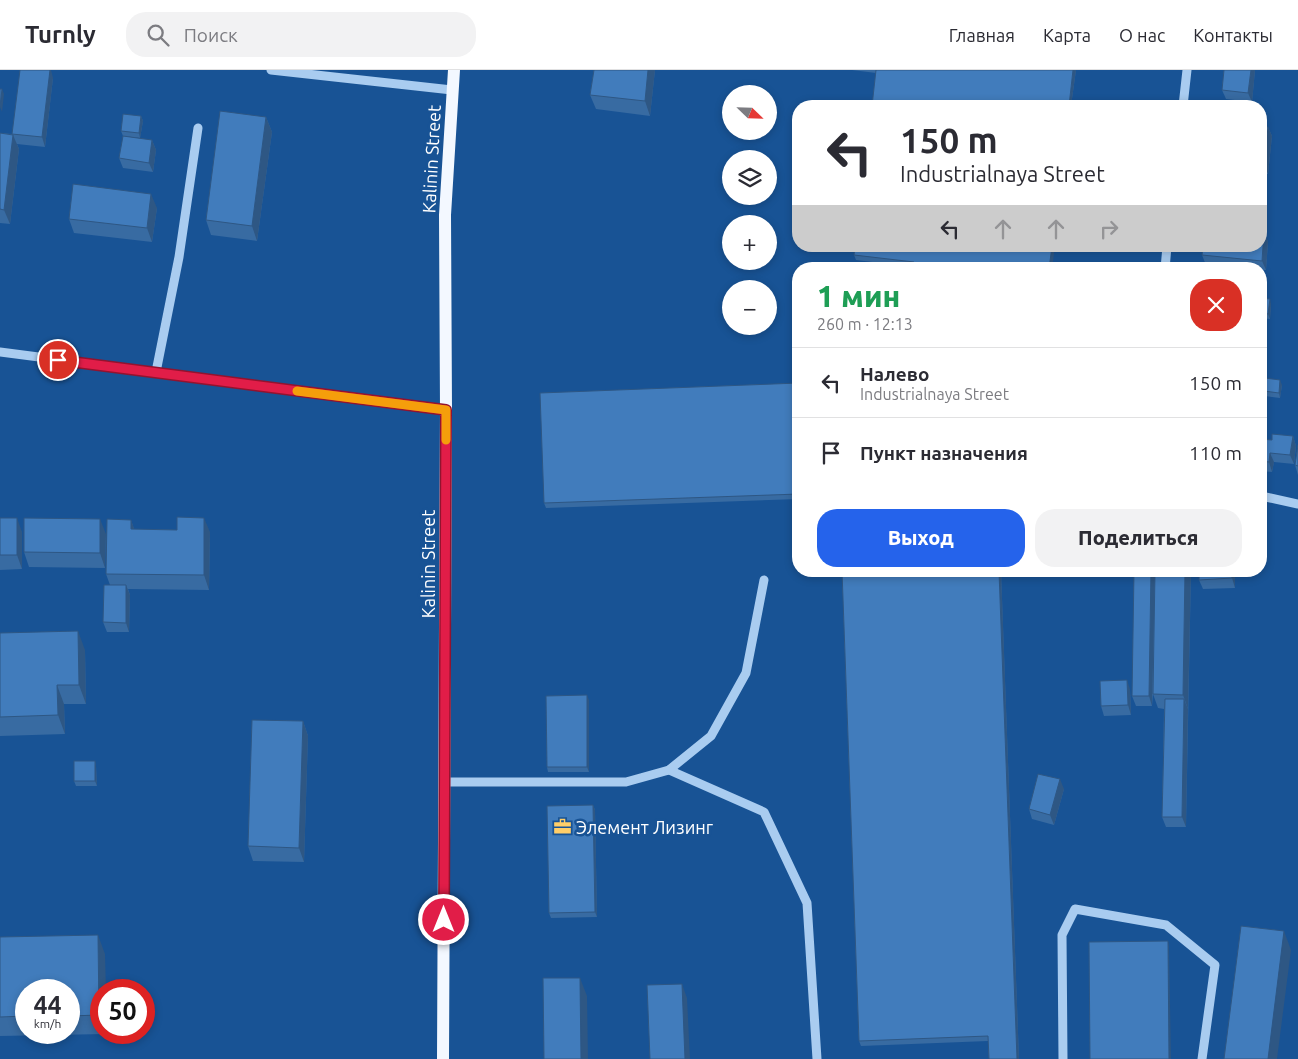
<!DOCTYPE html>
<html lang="ru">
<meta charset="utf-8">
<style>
body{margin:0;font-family:Ubuntu,sans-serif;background:#f2f2f3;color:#2b2b33;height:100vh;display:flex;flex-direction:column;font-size:19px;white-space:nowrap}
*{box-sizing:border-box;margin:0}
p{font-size:16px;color:#7c7c81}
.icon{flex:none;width:28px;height:28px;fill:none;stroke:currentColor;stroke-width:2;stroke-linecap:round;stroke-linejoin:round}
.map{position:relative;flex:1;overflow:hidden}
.side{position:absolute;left:792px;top:192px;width:475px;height:315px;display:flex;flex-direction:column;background:#fff;border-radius:20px;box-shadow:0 2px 8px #0003}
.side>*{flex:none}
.top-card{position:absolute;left:792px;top:30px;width:475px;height:152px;border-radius:20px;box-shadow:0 2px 8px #0003;background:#fff;color:#2b2b33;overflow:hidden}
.needle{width:32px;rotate:113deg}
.fabs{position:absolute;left:722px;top:15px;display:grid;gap:10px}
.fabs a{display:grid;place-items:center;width:55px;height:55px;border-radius:50%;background:#fff;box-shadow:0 2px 8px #0003;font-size:25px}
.speed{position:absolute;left:15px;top:909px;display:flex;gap:10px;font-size:25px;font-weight:700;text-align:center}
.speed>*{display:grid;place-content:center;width:65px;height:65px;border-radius:50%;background:#fff;box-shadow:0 2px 8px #0003;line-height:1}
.speed small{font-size:12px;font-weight:400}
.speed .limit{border:8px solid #d22;background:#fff;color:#111}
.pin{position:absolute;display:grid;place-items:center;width:42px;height:42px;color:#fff;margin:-21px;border:2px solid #fff;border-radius:50%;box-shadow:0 1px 5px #0007}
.me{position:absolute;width:55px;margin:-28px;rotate:0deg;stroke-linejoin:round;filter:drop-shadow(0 0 4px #0008)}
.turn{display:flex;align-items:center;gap:18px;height:105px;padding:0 25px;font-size:22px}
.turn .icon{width:65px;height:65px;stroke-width:2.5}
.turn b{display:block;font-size:35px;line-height:42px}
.lanes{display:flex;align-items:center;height:48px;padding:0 25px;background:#0003;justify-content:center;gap:25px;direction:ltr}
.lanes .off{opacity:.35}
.round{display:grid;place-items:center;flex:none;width:52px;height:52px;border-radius:20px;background:#f2f2f3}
.headline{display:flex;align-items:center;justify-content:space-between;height:85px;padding:0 25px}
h1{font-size:30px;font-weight:800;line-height:38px;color:#1e9e55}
.primary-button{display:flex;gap:10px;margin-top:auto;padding:10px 25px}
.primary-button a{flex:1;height:58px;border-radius:20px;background:#2563eb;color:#fff;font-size:20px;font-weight:800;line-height:58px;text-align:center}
.primary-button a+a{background:#f2f2f3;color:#2b2b33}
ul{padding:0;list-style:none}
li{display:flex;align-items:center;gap:15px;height:70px;padding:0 25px;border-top:1px solid #e1e1e2}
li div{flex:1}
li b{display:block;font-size:19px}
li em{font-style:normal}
header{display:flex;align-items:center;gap:30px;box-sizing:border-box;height:70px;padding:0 25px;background:#fff;border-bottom:1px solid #e1e1e2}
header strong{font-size:24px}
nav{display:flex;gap:28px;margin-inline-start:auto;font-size:18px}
.search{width:350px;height:45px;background:#f2f2f3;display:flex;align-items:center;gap:12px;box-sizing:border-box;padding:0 18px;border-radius:20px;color:#7c7c81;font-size:19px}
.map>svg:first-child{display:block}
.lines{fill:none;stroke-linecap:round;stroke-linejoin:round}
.minor{stroke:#a9ccf0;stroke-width:9}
.major{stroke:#f3f8ff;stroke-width:12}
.wall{fill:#386ba2;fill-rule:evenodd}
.shaded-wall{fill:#2e5784}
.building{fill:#417cbc;stroke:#2e5784}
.route-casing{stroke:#92132f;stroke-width:12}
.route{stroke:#e11d48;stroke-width:9}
.slow{stroke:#f59e0b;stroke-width:9}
.labels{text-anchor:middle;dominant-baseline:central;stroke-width:5;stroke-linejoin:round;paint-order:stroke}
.street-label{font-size:18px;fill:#fff;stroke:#185395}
.poi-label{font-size:18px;fill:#fff;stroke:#185395;text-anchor:start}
</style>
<header>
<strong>Turnly</strong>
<div class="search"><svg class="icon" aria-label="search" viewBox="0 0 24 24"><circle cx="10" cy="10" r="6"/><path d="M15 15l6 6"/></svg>Поиск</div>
<nav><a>Главная</a><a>Карта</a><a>О нас</a><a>Контакты</a></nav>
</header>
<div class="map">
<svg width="1298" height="989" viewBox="0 0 1298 989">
<rect width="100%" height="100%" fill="#185395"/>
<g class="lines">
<!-- minor -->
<g class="minor">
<polyline points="271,0 452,20"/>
<polyline points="1183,36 1187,0"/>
<polyline points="1165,199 1167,176"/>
<polyline points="0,282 446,340"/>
<polyline points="156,302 179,187 198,58"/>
<polyline points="1261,426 1298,434"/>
<polyline points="669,700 764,742 807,833 817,989"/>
<polyline points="444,712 626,712 669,700 711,666 746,603 764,510"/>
<polyline points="1063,989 1062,865 1075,839 1166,855 1215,895 1202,989"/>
</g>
<!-- major -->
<polyline class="major" points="443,989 446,340 445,145 454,0"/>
</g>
<!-- wall -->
<g class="wall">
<polygon points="594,0 655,0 650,46 596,39 590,25"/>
<polygon points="852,0 1076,0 1071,36 872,36 876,3"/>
<polygon points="1224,0 1255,0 1252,32 1226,29 1222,20"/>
<polygon points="53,8 45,77 17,74 19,79 10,154 0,153 0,63 12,64"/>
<polygon points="141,46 143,51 140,68 123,66 121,61"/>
<polygon points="266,47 272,62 257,171 211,165 206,150"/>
<polygon points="1261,56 1268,57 1272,66 1268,104 1261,104"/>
<polygon points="152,70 156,80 153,102 123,98 119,88"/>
<polygon points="157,138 152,172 74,163 69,149"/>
<polygon points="1264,162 1268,172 1266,200 1261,200 1261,199 1247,199 1206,195 1202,185"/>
<polygon points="854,185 1052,199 914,197 856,190"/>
<polygon points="1261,228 1271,234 1270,249 1261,248"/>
<polygon points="799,313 799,429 546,438 544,433"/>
<polygon points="1282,315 1280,328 1265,326 1264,321"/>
<polygon points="1293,366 1296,376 1294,394 1274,392 1272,402 1261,401 1261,369 1272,370"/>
<polygon points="1298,375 1298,405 1295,395"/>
<polygon points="0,448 22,462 22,499 0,500"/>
<polygon points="131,450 134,459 177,460 210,462 209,520 128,519 130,525 129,562 107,562 103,552 110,515 106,504"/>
<polygon points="106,464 105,498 29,497 24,482"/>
<polygon points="842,501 1001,501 1019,989 989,989 988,971 861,976 859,971"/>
<polygon points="1071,501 1096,501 1095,507"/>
<polygon points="1191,501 1186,757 1166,757 1162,747 1164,639 1158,638 1153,624 1152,636 1136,636 1132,626 1155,502"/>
<polygon points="1199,501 1235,501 1235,518 1203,519 1199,510"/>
<polygon points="0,563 85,580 86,634 64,634 65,664 0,666"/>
<polygon points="1130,619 1131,645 1104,646 1101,636"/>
<polygon points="589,630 589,702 548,702 547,697"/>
<polygon points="303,651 308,666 304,792 253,791 248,776"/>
<polygon points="95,691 96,696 97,716 76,716 74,711"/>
<polygon points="1064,719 1054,755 1032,749 1029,739"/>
<polygon points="593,735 595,740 597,847 551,848 549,843"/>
<path d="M 0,867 L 105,884 L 101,920 L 101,962 L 106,962 L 106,964 L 0,966 ZM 26,920 L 69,920 L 69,962 L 26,962 Z"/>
</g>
<!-- shaded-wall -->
<g class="shaded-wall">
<polygon points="50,0 51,0 53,8 45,77 42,67"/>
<polygon points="648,0 655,0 650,46 645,31"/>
<polygon points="1073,0 1076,0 1071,36 1069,36"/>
<polygon points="1251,0 1255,0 1252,32 1248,23"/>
<polygon points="2,19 4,24 2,42 0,37"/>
<polygon points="141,46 143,51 140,68 139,63"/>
<polygon points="266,47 272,62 257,171 252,156"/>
<polygon points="1268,57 1272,66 1268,104 1264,94"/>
<polygon points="13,65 19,79 10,154 4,140"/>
<polygon points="152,70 156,80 153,102 149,93"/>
<polygon points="151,124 157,138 152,172 147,158"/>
<polygon points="1264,162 1268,172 1266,200 1262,191"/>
<polygon points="1052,176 1055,176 1052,199 1049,199"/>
<polygon points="1270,229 1271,234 1270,249 1268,244"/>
<polygon points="1280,310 1282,315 1280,328 1279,323"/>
<polygon points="1293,366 1296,376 1294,394 1290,385"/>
<polygon points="1270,383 1274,392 1272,402 1269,392"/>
<polygon points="17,448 22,462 22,499 17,485"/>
<polygon points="204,448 210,462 209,520 204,505"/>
<polygon points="100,449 106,464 105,498 100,483"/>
<polygon points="131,450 136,464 131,459"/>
<polygon points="999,501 1001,501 1019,989 1017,989"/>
<polygon points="1151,501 1155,501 1155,502 1152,636 1149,626"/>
<polygon points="1185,501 1191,501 1188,639 1183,625"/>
<polygon points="1231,501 1235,501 1235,518 1232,508"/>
<polygon points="126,515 130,525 129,562 126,553"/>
<polygon points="78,561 85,580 86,634 79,615"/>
<polygon points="1127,610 1130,619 1131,645 1128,635"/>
<polygon points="57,615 64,634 65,664 58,645"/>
<polygon points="587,625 589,630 589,702 587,697"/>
<polygon points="1184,629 1188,639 1186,757 1182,747"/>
<polygon points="303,651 308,666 304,792 299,778"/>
<polygon points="95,691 96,696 97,716 95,711"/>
<polygon points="1060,709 1064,719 1054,755 1050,745"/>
<polygon points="593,735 595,740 597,847 595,842"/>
<polygon points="1284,861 1291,880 1277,989 1268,989"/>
<polygon points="98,865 105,884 106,920 101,920 101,950 99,945"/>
<polygon points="1168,871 1169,876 1171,989 1169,989"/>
<polygon points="580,908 587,926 588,989 581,989"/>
<polygon points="682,914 687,928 690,989 685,989"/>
</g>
<!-- building -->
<g class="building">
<polygon points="20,0 50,0 42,67 12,64"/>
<polygon points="594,0 648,0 645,31 590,25"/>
<polygon points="876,0 1073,0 1069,36 872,36"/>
<polygon points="1224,0 1251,0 1248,23 1222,20"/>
<polygon points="0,19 2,19 0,37"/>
<polygon points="220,41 266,47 252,156 206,150"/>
<polygon points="123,44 141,46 139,63 121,61"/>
<polygon points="1261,56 1268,57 1264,94 1261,94"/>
<polygon points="0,63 13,65 4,140 0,139"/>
<polygon points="123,66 152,70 149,93 119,88"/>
<polygon points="73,114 151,124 147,158 69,149"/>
<polygon points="1261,162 1264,162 1262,191 1202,185 1203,176 1261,176"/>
<polygon points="855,176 1052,176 1049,199 914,199 914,192 854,185"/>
<polygon points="1261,228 1270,229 1268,244 1261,243"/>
<polygon points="1265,308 1280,310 1279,323 1264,321"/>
<polygon points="799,313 799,424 544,433 540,323"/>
<polygon points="1272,364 1293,366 1290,385 1270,383 1269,392 1261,391 1261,369 1272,370"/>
<polygon points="1298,375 1298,396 1295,395"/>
<polygon points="177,447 204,448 204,505 106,504 107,449 131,450 131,459 177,460"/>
<rect x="0" y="448" width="17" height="37"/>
<polygon points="24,448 100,449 100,483 24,482"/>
<polygon points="842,501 999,501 1017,989 989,989 988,966 859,971"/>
<polygon points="1134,501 1151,501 1149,626 1132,626"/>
<polygon points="1155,501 1185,501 1183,625 1153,624"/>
<polygon points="1199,501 1231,501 1232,508 1199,510"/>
<polygon points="104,515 126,515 126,553 103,552"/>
<polygon points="78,561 79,615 57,615 58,645 0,647 0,563"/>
<polygon points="1127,610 1128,635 1101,636 1100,611"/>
<polygon points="587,625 587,697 547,697 546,626"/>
<polygon points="1165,629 1184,629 1182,747 1162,747"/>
<polygon points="252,650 303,651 299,778 248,776"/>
<rect x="74" y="691" width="21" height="20"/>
<polygon points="1038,704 1060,709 1050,745 1029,739"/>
<polygon points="593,735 595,842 549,843 547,736"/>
<polygon points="1241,856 1284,861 1268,989 1224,989"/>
<polygon points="98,865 99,945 69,946 69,920 26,920 26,946 0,947 0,867"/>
<polygon points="1168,871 1169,989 1090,989 1089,872"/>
<polygon points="543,908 580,908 581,989 544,989"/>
<polygon points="682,914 685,989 650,989 647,915"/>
</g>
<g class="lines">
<defs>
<polyline id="route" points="58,290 446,340 444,850"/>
</defs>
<!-- route casing -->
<use href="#route" class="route-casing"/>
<!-- route -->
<use href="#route" class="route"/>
<!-- slow -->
<polyline class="slow" points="297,321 446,340 446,370"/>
</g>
<!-- icons -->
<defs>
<symbol id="office-bare" viewBox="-9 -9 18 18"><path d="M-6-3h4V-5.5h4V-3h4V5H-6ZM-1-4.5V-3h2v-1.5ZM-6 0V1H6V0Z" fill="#ffce69" stroke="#185395" stroke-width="2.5" paint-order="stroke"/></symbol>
</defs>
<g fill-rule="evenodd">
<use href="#office-bare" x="550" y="744" width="25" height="25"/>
</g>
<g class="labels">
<!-- street labels -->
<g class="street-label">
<text transform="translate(431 89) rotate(-87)">Kalinin Street</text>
<text transform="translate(428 494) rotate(-90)">Kalinin Street</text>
</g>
<!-- poi labels -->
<g class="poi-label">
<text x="576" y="757">Элемент Лизинг</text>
</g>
</g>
</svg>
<div class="fabs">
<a><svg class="needle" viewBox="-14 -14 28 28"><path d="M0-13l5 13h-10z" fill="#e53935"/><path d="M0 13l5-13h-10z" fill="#7c7c81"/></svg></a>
<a><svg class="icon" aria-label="layers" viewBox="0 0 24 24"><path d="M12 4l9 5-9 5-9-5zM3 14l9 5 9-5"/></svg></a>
<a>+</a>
<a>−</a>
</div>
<div class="speed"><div>44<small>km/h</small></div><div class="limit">50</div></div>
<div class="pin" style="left:58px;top:290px;background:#d93025"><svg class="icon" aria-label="arrive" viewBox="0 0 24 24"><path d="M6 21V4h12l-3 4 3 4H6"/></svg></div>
<svg class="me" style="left:444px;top:850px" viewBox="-20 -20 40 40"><circle r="17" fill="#e11d48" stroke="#fff" stroke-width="3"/><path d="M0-11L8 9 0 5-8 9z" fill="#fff"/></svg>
<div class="top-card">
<div class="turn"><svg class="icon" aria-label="left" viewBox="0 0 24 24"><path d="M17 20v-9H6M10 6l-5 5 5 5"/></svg><div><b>150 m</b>Industrialnaya Street</div></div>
<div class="lanes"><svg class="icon" aria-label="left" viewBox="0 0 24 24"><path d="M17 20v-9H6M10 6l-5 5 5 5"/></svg><svg class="icon off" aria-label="ahead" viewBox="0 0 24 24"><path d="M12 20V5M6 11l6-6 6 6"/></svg><svg class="icon off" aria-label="ahead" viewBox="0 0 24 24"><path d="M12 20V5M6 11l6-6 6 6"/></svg><svg class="icon off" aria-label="right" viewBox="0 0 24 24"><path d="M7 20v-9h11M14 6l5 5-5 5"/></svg></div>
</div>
<section class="side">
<div class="headline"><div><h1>1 мин</h1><p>260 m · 12:13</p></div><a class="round" style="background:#d93025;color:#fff"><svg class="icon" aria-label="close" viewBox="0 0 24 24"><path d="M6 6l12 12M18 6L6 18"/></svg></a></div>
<ul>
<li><svg class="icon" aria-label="left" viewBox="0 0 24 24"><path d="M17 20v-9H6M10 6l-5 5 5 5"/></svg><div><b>Налево</b><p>Industrialnaya Street</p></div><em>150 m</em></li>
<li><svg class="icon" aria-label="arrive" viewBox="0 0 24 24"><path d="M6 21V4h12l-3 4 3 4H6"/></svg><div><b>Пункт назначения</b></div><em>110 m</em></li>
</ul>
<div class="primary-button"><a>Выход</a><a>Поделиться</a></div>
</section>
</div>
